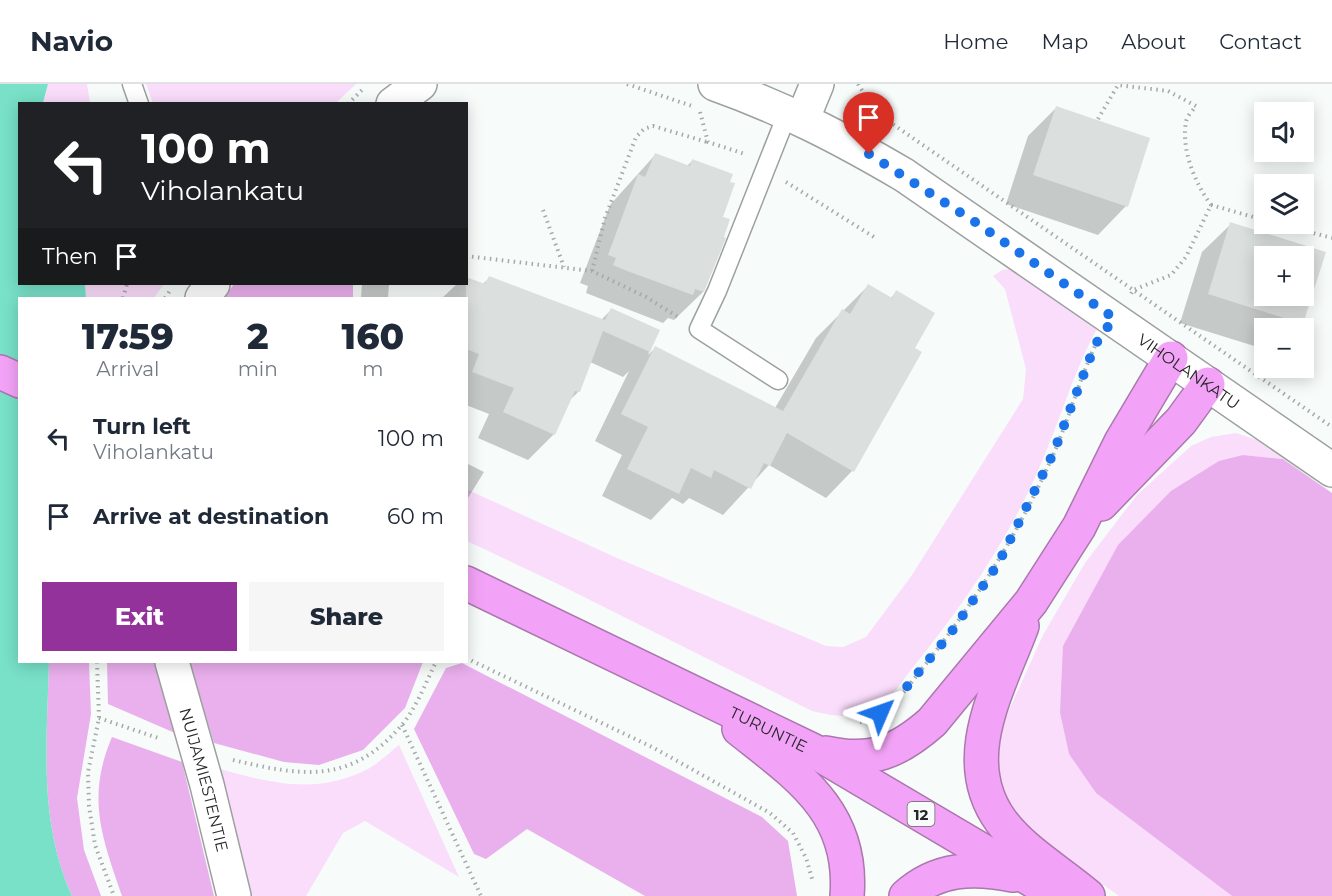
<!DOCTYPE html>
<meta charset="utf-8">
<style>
body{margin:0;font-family:Montserrat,sans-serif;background:#f6f6f7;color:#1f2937;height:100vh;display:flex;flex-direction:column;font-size:22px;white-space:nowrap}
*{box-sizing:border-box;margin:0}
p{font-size:20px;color:#747a83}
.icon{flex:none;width:33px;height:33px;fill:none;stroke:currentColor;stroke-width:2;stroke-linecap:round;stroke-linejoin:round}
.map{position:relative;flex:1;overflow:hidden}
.details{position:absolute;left:18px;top:213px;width:450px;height:366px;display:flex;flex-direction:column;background:#fff;border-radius:0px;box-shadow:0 3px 15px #0003}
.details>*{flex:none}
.guide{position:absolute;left:18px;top:18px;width:450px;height:183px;border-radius:0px;box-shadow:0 3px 15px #0003;background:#202124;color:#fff;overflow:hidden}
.tools{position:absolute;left:1254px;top:18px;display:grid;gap:12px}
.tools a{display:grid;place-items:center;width:60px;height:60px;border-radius:0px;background:#fff;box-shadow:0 3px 15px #0003;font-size:30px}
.pin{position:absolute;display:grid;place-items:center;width:51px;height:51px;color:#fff;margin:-62px -26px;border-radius:50% 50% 50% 0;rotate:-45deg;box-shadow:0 0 6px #0007}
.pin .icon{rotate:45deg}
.me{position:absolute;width:66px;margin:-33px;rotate:47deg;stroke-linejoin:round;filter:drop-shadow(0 0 4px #0008)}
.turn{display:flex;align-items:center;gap:21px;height:126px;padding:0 24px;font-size:27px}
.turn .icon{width:78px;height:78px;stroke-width:2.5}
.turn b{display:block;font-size:42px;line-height:51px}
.then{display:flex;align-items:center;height:57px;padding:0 24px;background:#0003;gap:12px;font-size:22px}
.eta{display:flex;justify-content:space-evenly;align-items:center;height:102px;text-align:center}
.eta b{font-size:36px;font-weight:800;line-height:42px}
.primary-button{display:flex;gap:12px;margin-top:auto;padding:12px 24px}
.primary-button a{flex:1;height:69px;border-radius:0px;background:#92329a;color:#fff;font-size:24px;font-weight:800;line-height:69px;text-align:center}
.primary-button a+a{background:#f6f6f7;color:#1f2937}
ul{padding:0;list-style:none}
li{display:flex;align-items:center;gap:18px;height:78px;padding:0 24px}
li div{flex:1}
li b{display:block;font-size:22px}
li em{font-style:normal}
header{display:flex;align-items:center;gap:36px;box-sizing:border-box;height:84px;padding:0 30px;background:#fff;border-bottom:2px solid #e0e1e3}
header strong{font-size:28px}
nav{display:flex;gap:33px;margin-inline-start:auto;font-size:21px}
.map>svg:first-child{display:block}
.green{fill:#fadcfb}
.forest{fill:#eaafed}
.water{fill:#78e1c8}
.shadow{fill:#0003;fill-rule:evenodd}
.building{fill:#dbdfde;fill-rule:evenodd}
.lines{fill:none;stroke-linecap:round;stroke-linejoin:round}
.lane-casing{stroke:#9ca09f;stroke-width:21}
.secondary-casing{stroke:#9ca09f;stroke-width:36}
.highway-casing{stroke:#ab78ae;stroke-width:36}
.path{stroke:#a5a9a7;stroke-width:4;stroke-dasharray:1.5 4.5;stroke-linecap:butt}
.lane{stroke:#fff;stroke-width:18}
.secondary{stroke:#fff;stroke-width:33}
.highway{stroke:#f3a3f7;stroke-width:33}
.route{stroke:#1a73e8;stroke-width:10;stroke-dasharray:0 18}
.labels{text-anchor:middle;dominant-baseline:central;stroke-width:4.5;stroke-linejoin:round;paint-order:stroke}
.shield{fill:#f7fcfa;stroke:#646766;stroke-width:1.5}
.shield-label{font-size:15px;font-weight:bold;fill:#252726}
.street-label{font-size:16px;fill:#252726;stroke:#f7fcfa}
</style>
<header>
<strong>Navio</strong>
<nav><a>Home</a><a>Map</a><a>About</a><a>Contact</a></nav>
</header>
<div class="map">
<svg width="1332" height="812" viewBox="0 0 1332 812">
<rect width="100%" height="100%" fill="#f7fcfa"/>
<!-- green -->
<g class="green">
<polygon points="48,0 87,0 90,19 43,20"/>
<polygon points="146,0 356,0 336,19 153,20"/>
<path d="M 1018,184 L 1098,243 C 1076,282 1064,324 1047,365 C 1015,446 968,515 914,582 C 901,598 886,624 866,630 C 847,635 830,631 812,627 L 560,501 L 467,457 L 466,405 L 617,474 L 826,562 L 843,563 L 866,553 L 912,491 L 1023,315 L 1026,285 L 1005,205 L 993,192 L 1002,186 Z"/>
<polygon points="85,200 164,200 154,214 86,214"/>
<polygon points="1236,349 1257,356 1283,375 1243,371 1060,629 1069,670 1096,709 1232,812 1119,812 1028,748 1012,727 1000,703 995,676 1000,646 1043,551 1085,479 1137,411 1191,362 1211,353"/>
<path d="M 399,661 L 459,793 L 365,737 L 343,749 L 306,812 L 249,812 L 220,685 C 272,699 314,711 366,686 C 378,680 389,669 399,661 Z"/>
</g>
<!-- forest -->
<g class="forest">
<polygon points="234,200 353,200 353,214 224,214"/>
<polygon points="1243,371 1283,375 1332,409 1332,812 1232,812 1096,709 1069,670 1060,629 1063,562 1118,461 1171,407 1219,377"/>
<path d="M 49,578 L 89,578 L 91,630 L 77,714 L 84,766 L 101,812 L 72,812 C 38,736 47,658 49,578 Z"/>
<polygon points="107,578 154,578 175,649 108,620"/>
<polygon points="189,578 423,578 405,624 363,666 319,681 284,678 214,659"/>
<polygon points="462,579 762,733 788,757 797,812 645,812 527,745 486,775 474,770 414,645 446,584"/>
<path d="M 112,653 L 182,678 L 214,812 L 122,812 C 102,753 86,714 112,653 Z"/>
</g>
<!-- water -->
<path class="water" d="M 0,0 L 48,0 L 43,19 L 20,20 L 20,200 L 85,200 L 86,214 L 20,214 L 20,578 L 49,578 C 47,658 38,736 72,812 L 0,812 Z"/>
<!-- shadow -->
<g class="shadow">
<polygon points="1057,23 1126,122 1098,151 1006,120 1028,52"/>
<polygon points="655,71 686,83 693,76 721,133 722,154 724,154 703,208 674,236 668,234 663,239 586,209 588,202 580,199 610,121"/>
<path d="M 1231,140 L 1324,169 L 1302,240 L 1297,244 L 1264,244 L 1264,265 L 1180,239 L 1202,168 ZM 1264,172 L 1304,172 L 1304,212 L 1264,212 Z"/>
<polygon points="489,194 601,236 611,226 658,247 648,271 655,264 775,324 816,254 868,202 890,215 896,208 913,264 920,269 852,387 826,414 769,381 723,431 689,414 683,420 672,414 651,436 602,412 622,371 595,357 629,287 623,293 590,278 578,308 568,318 554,350 528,376 478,354 489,330 466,321 466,214 442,214 457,200 482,201"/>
<polygon points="362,200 389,200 388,214 361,214"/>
<polygon points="466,379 484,388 468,414 466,413"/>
</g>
<!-- building -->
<g class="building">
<polygon points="1056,22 1150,54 1128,123 1033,91"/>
<polygon points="655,69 690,82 692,75 733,90 730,98 735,99 723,133 730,135 724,153 726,154 704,208 695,205 693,211 627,187 613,181 616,174 608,171 638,90 645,93"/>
<path d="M 1230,138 L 1326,168 L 1303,240 L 1208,210 ZM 1264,172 L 1304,172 L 1304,212 L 1264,212 Z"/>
<polygon points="489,192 605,236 611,224 660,246 650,268 603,247 580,308 575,307 555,351 503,328 514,304 472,288 479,270 466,265 466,193 485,200"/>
<polygon points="868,200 892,214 896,206 935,229 915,264 922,268 854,388 787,349 770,382 764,379 751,405 714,386 711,394 691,384 679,410 627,385 648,343 621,330 655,262 783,327 842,225 850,230"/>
</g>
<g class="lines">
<defs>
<g id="lane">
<polyline points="132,0 139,20"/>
<polyline points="778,296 699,245 717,207 788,28"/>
</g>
<g id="secondary">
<path id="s1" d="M 715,0 C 785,25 841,54 904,91 L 1332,386"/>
<polyline points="393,20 420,0"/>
<polyline points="803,34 817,0"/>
<polyline points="202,214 213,200"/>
<path id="s2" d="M 172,578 L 207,701 L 234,812"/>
</g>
<g id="highway">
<polyline points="0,288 20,297"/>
<polyline points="1101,420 1181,337 1208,300"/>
<path id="s3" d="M 466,499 L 812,666 L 1059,812"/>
<path d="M 1022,542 C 999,604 956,675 1001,737 C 1023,767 1060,788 1088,812"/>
<path d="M 739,645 C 798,692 854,728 847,812"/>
<path d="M 826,669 C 871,679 898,668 932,638 L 1031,518 L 1079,443 L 1121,358 L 1171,274"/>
<path d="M 906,812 C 937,784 973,783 1013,791"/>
</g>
</defs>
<!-- lane casing -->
<use href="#lane" class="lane-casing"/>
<!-- secondary casing -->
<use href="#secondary" class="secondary-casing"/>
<!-- highway casing -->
<use href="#highway" class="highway-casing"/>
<!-- path -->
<g class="path">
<polyline points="627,0 692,22"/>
<polyline points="858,0 871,20 891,39 1332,343"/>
<polyline points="348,20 365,3"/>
<polyline points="700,28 708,58 745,70"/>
<path d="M 1098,35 L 1118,1 L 1168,7 L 1196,22 C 1193,26 1187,32 1186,38 C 1181,66 1195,99 1211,121 L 1186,173 L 1171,191 L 1133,206 L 1131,210"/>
<polyline points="786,98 874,153"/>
<polyline points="1211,121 1264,136"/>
<polyline points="543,126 564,183"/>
<polyline points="1279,140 1332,154"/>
<polyline points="466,172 592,187 646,213 678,233"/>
<polyline points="592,187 605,134 636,53 644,45 653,42 707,58"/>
<polyline points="123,214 127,200"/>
<polyline points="165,214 171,205"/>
<polyline points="466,574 654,664 770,729 793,749 806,774 813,798"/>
<polyline points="97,578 99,634 88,688 89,722 95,761 114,812"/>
<polyline points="99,634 161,655"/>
<path d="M 860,638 C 888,634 905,606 921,586 C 974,520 1019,449 1053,371 C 1069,335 1079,296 1096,260"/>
<polyline points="402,641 481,812"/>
<path d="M 233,676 C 301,692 350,701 401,642 C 416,625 426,598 436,578"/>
</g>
<!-- lane -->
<use href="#lane" class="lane"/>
<!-- secondary -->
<use href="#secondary" class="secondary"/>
<!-- highway -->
<use href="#highway" class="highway"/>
</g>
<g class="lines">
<!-- route -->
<polyline class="route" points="869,70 975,138 1114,234 1095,261 1053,370 998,480 950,550 891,622 880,629"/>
</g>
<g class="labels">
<!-- shield labels -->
<rect class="shield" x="907.5" y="718" width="27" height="24" rx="4.5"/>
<g class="shield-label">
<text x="921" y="730">12</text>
</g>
<!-- street labels -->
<g class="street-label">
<text stroke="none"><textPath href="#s1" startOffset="556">VIHOLANKATU</textPath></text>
<text stroke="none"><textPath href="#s3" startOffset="336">TURUNTIE</textPath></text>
<text stroke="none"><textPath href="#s2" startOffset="122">NUIJAMIESTENTIE</textPath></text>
</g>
</g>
</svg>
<div class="tools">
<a><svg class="icon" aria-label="sound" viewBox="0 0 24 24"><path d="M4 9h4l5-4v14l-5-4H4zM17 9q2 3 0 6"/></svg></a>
<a><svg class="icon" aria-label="layers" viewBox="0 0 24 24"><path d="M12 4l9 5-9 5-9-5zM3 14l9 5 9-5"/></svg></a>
<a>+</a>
<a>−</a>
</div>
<div class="pin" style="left:869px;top:70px;background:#d93025"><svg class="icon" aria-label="arrive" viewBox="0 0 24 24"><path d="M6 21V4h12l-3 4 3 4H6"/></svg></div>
<svg class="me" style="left:880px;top:629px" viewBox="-20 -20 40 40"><path d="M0-17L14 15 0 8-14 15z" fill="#1a73e8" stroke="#fff" stroke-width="4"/></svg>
<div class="guide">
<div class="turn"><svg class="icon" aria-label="left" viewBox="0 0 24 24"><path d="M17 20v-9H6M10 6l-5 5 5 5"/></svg><div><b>100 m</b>Viholankatu</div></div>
<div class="then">Then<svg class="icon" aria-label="arrive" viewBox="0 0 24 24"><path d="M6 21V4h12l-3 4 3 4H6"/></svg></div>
</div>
<section class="details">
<div class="eta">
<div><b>17:59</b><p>Arrival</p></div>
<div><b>2</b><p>min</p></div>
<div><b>160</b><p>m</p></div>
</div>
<ul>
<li><svg class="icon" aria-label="left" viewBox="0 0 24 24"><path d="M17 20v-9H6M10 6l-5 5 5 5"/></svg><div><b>Turn left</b><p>Viholankatu</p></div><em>100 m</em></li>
<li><svg class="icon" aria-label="arrive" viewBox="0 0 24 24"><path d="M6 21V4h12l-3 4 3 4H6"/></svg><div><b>Arrive at destination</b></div><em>60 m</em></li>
</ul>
<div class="primary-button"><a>Exit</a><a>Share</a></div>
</section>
</div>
